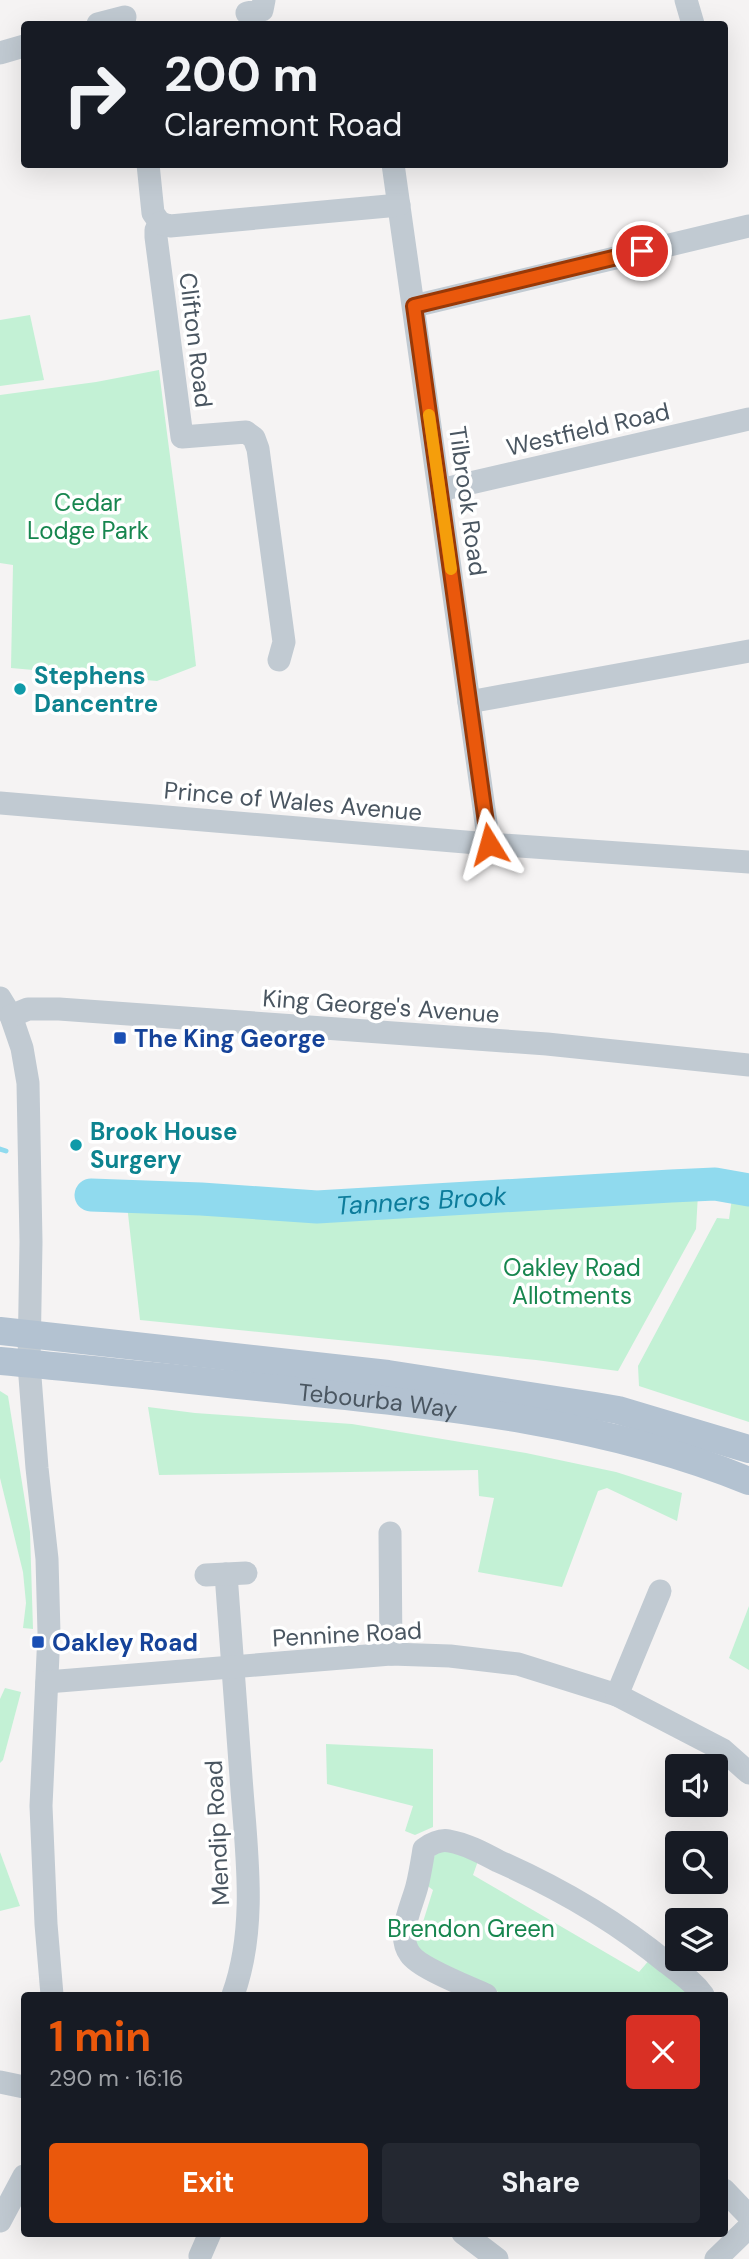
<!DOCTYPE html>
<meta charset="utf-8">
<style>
body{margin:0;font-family:"DM Sans",sans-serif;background:#242831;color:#f1f3f6;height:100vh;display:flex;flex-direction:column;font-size:26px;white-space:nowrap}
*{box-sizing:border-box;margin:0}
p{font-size:23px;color:#9ea1a6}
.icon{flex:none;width:38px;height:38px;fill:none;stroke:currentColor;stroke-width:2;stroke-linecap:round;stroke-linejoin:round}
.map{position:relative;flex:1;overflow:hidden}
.drawer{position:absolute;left:21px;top:1992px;width:707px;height:245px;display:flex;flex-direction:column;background:#171b24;border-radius:7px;box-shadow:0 7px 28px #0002}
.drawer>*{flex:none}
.guide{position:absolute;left:21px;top:21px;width:707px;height:147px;border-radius:7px;box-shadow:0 7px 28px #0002;background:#171b24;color:#f1f3f6;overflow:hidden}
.buttons{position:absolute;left:665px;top:1754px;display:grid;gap:14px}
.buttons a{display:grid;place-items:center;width:63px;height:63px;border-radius:7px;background:#171b24;box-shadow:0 7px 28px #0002;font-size:35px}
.pin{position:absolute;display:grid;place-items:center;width:60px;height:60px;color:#fff;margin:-30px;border:4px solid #fff;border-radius:50%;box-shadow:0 2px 7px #0007}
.me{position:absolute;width:77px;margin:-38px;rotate:352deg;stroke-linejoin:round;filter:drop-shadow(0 0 5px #0008)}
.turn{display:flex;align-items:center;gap:24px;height:147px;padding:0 28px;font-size:32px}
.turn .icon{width:91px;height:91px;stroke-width:2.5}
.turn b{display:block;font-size:49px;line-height:60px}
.round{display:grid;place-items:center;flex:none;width:74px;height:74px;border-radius:7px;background:#242831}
.summary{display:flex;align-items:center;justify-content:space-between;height:119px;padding:0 28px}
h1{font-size:42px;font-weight:700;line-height:52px;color:#ea580c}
.cta{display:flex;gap:14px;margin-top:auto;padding:14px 28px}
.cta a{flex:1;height:80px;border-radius:7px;background:#ea580c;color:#fff;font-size:28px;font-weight:700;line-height:80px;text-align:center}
.cta a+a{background:#242831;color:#f1f3f6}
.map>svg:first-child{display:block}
.green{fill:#c3f1d5}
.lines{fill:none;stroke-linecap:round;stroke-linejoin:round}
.stream{stroke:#90daee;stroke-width:5}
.river{stroke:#90daee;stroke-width:33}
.minor{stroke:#c1cad2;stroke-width:23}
.major{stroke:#b3c2d1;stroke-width:28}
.route-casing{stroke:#983908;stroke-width:18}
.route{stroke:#ea580c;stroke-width:12}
.slow{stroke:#f59e0b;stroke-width:12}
.culture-dot{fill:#0f9aa8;stroke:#fff;stroke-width:2.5}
.transit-dot{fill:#1a4fb4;stroke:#fff;stroke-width:2.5}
.labels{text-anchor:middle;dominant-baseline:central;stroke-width:7;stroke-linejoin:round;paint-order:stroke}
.street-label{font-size:24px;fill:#4a5661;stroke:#fff}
.park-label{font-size:24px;fill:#17864f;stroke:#fff}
.culture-label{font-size:24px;font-weight:bold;fill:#0d838f;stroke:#fff;text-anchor:start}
.transit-label{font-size:24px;font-weight:bold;fill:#164399;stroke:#fff;text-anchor:start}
.water-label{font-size:26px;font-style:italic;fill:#0c7c9b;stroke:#fff}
</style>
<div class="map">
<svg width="749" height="2259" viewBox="0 0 749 2259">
<rect width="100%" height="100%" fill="#f5f3f3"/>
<!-- green -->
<g class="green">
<polygon points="30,315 44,380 0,386 0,320"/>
<path d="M 159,370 C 171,469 186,567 196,666 L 157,681 L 11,668 L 13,565 L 0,563 L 0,395 L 96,382 Z"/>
<polygon points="665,1193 698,1194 696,1229 618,1371 536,1360 140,1320 127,1205 318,1213"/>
<polygon points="732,1198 749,1203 749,1422 639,1386 638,1366 717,1218 729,1219"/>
<polygon points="0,1391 8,1396 30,1532 33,1629 23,1628 26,1603 23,1572 0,1478"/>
<polygon points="148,1407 195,1413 352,1424 526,1453 616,1472 682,1493 677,1521 607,1488 598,1491 562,1587 478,1572 494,1498 479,1496 478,1470 159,1475"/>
<polygon points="749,1606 749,1670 729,1658"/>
<polygon points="5,1688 21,1692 3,1760 0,1763 0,1699"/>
<polygon points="326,1744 433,1749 433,1827 415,1835 405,1831 413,1806 327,1784"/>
<polygon points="447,1850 478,1861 473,1875 639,1972 651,1958 693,1995 505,1995 421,1957 414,1951 413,1920 423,1922 433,1890 425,1884 435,1854"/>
<polygon points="0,1852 20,1906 0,1911"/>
</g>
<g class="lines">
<!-- stream -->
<polyline class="stream" points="0,1149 6,1151"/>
<!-- river -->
<path class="river" id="s1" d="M 91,1195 L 201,1199 L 317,1207 L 671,1186 L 715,1184 L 749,1190"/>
<!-- minor -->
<g class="minor">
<polyline points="686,0 693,24"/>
<polyline points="247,13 262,10 264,0"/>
<polyline points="98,24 125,17"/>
<polyline points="0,53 24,46"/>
<polyline points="148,164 153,213 160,223"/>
<polyline points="393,164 489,844"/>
<polyline points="160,223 156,230 156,237 182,437 246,432 254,438 258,449 284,642 279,660"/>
<polyline points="160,223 170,226 399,205"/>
<polyline points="414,306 749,226"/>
<polyline points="440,490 749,419"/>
<polyline points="469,702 749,651"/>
<polyline points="0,803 489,844 749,862"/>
<polyline points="0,998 11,1016 22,1048 28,1083 31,1242 29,1364 37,1468 47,1559 49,1633 41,1806 46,1924 52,1995"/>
<polyline points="11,1016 28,1009 59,1009 547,1044 749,1065"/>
<polyline points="390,1533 391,1654"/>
<path d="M 226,1574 C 231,1642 236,1709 241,1777 C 246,1849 258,1926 233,1995"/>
<polyline points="206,1575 246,1573"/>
<polyline points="47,1682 391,1654 450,1656 518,1664 617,1695 723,1750 749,1773"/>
<polyline points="617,1695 660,1591"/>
<path d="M 486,1995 C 469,1987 419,1968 410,1954 C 396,1935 412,1906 417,1886 C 420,1874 422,1861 424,1849 C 431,1844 440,1839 449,1841 C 466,1844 483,1853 498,1861 C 559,1888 616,1921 667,1963 C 680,1973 694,1982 703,1995"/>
<polyline points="0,2082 24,2087"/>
<polyline points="724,2190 749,2216"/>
<polyline points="0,2221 24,2176"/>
<polyline points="463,2233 497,2259"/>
<polyline points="200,2256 210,2233"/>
<polyline points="716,2259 749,2227"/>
</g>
<!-- major -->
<g class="major">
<polyline points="0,1331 388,1374 595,1406 618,1410 749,1449"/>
<path id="s2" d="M 0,1361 C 99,1370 198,1381 296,1391 C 447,1406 608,1423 749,1481"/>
</g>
</g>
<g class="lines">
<defs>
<polyline id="route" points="489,844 414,306 642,251"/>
</defs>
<!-- route casing -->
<use href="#route" class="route-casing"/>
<!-- route -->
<use href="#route" class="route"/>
<!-- slow -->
<polyline class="slow" points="429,415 451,569"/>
</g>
<!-- markers -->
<g class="culture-dot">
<circle cx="20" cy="689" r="7"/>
<circle cx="76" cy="1145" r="7"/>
</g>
<g class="transit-dot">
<rect x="113" y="1031" width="14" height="14" rx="3.5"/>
<rect x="31" y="1635" width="14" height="14" rx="3.5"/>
</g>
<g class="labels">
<!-- street labels -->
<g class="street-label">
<text transform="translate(196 340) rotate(83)">Clifton Road</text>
<text transform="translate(588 429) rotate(-13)">Westfield Road</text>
<text transform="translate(468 501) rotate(82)">Tilbrook Road</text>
<text transform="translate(293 801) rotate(5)">Prince of Wales Avenue</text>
<text transform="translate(381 1006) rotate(4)">King George's Avenue</text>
<text stroke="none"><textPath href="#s2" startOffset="380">Tebourba Way</textPath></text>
<text transform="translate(347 1634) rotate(-3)">Pennine Road</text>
<text transform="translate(217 1833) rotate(-93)">Mendip Road</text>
</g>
<!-- park labels -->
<g class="park-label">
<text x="88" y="502">Cedar<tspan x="88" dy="28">Lodge Park</tspan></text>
<text x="572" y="1267">Oakley Road<tspan x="572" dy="28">Allotments</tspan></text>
<text x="471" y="1928">Brendon Green</text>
</g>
<!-- culture labels -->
<g class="culture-label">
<text x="34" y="675">Stephens<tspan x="34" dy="28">Dancentre</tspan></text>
<text x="90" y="1131">Brook House<tspan x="90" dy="28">Surgery</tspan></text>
</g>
<!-- transit labels -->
<g class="transit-label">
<text x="134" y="1038">The King George</text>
<text x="52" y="1642">Oakley Road</text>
</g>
<!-- water labels -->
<g class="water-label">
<text stroke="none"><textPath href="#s1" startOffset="331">Tanners Brook</textPath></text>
</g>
</g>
</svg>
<div class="buttons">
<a><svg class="icon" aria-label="sound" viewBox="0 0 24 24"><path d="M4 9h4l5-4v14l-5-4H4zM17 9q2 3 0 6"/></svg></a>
<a><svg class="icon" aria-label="search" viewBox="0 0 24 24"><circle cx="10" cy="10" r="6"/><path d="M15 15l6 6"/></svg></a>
<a><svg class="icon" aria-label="layers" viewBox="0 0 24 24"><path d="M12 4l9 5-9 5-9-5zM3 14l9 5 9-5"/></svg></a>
</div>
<div class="pin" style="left:642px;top:251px;background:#d93025"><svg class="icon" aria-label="arrive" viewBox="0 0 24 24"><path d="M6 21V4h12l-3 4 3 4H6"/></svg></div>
<svg class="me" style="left:489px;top:844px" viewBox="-20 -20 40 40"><path d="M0-17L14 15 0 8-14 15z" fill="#ea580c" stroke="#fff" stroke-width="4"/></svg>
<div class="guide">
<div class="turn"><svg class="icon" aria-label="right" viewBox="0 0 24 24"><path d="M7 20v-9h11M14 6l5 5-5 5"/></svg><div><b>200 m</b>Claremont Road</div></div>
</div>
<section class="drawer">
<div class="summary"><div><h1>1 min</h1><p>290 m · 16:16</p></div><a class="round" style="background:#d93025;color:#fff"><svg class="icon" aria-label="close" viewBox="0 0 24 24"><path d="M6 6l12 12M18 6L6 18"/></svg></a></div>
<div class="cta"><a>Exit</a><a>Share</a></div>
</section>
</div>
